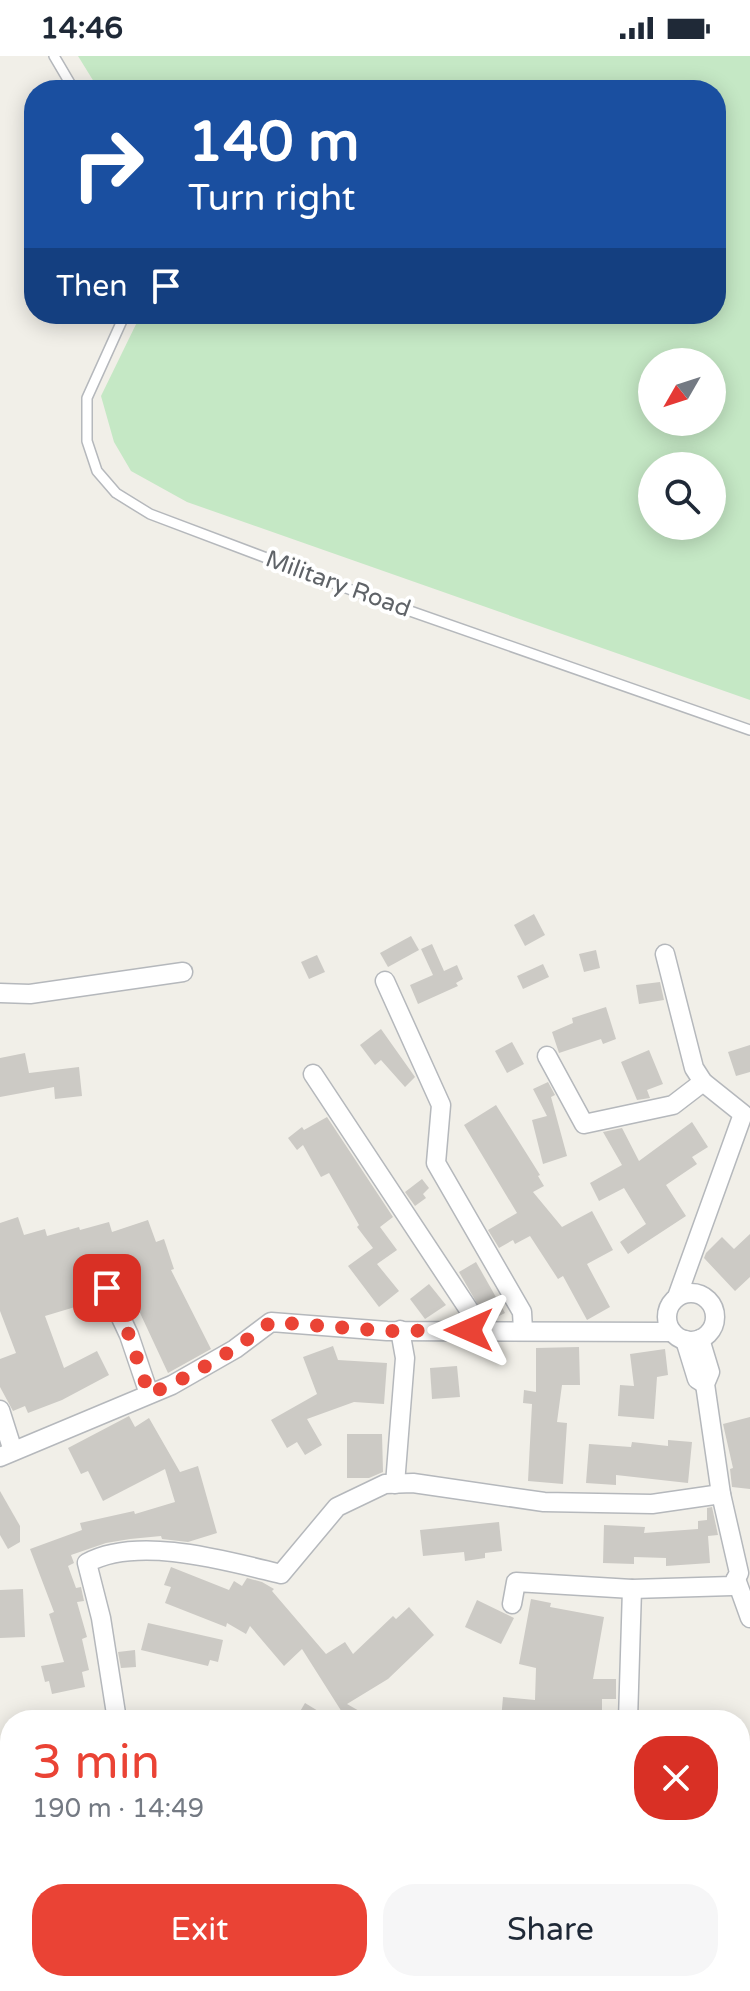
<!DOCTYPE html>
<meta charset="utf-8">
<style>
body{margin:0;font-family:"Varela Round",sans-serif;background:#f6f6f7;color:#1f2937;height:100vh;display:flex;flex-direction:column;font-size:30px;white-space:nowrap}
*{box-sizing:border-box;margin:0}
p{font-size:26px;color:#747a83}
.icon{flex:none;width:44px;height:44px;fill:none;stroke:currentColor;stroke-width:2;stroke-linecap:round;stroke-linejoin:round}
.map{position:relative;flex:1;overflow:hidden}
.details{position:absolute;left:0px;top:1654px;width:750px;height:282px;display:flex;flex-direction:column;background:#fff;border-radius:32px 32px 0 0;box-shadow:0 4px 20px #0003}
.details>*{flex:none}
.banner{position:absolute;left:24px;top:24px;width:702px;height:244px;border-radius:32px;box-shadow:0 4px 20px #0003;background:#1a4fa0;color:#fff;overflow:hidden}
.needle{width:52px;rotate:231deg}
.fabs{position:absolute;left:638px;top:292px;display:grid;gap:16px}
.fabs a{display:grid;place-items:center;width:88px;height:88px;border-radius:50%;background:#fff;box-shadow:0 4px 20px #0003;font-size:40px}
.pin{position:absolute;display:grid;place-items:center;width:68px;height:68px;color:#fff;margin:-34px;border-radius:16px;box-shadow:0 4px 12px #0006}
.me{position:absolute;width:88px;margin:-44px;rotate:270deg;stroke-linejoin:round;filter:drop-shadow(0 0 6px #0008)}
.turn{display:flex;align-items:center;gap:28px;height:168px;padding:0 32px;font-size:36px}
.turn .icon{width:104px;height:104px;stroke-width:2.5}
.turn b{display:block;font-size:56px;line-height:68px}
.then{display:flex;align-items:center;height:76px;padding:0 32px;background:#0003;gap:16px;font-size:30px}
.round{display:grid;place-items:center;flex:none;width:84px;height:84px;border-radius:32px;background:#f6f6f7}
.headline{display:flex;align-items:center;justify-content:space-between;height:136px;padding:0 32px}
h1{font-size:48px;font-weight:600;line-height:60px;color:#ea4335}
.button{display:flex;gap:16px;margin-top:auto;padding:16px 32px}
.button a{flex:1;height:92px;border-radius:32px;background:#ea4335;color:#fff;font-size:32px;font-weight:600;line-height:92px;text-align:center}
.button a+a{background:#f6f6f7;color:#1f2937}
.status{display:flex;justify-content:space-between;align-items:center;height:56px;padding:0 40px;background:#fff;direction:ltr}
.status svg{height:22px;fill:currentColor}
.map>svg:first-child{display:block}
.green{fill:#c5e8c5;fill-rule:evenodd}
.building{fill:#cccac5}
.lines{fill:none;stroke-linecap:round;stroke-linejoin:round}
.service-casing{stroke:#b5b8bc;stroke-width:12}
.minor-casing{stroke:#b5b8bc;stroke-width:21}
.service{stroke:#fff;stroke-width:9}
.minor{stroke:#fff;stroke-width:18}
.route{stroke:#ea4335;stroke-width:14;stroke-dasharray:0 25.2}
.labels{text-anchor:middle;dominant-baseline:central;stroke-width:8;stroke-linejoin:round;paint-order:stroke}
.street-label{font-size:24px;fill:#5f6368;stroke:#fff}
</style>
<div class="status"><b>14:46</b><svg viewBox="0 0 49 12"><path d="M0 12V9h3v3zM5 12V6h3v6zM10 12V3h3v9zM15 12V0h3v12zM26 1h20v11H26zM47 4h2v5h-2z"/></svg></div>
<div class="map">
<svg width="750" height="1935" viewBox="0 0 750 1935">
<rect width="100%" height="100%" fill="#f1efe8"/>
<!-- green -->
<path class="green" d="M 78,0 L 750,0 L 750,644 L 187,446 L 131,415 L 114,386 L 101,340 L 141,258 L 716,258 L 716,34 L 99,34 ZM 652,306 L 712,306 L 712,366 L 652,366 ZM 652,410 L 712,410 L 712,470 L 652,470 Z"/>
<!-- building -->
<g class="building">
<polygon points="534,858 545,879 525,890 514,869"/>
<polygon points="411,880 419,894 388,911 380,897"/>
<polygon points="432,888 444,915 457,909 463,923 456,927 458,930 418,948 410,929 433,919 421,893"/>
<polygon points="596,894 600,912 584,916 579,898"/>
<polygon points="317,899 325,916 309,923 301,906"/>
<polygon points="543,908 549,921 523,933 517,920"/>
<polygon points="660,926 664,944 639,948 636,929"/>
<polygon points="606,951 616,983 603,988 601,983 559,997 552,976 573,967 572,962"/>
<polygon points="381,973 415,1021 405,1031 381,1004 375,1009 360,989"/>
<polygon points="512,986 524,1008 507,1017 495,995"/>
<polygon points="750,989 750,1016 736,1020 728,996"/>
<polygon points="649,994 663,1028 647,1034 650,1042 637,1044 621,1006"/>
<polygon points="25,997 29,1017 79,1011 82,1040 55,1043 54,1031 0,1041 0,1002"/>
<polygon points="548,1026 555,1039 551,1041 567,1100 543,1108 532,1064 547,1060 533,1033"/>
<polygon points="496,1049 540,1119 538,1120 544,1130 533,1136 562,1171 592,1155 613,1194 587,1208 610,1251 587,1264 563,1220 558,1223 530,1180 515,1188 513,1184 499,1192 488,1174 517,1157 464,1069"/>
<polygon points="327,1061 393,1161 380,1171 397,1194 377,1208 399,1235 379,1251 348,1210 373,1192 357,1171 359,1169 329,1117 321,1121 303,1089 297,1094 288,1082 302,1071 304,1074"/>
<polygon points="692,1066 708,1091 692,1101 697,1108 666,1129 686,1160 628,1198 620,1186 646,1168 624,1132 599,1145 590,1127 622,1109 603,1076 622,1072 639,1105"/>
<polygon points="422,1123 429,1132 423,1138 426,1142 415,1150 405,1136"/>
<polygon points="18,1161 24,1179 45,1173 47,1180 79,1171 80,1174 109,1166 112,1176 148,1164 156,1186 164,1183 174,1213 171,1214 211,1293 168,1317 127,1229 125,1229 115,1201 86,1211 94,1238 73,1243 75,1251 45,1260 64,1312 97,1295 109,1319 62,1344 28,1357 25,1350 13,1355 0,1331 0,1303 16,1297 0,1255 0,1167"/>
<polygon points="750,1178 750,1221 735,1235 704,1202 706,1197 722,1181 734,1193"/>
<polygon points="476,1206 505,1257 493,1263 486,1263 459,1216"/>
<polygon points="429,1228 446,1249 425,1263 410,1243"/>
<polygon points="333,1290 338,1304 387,1307 384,1348 354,1346 307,1363 322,1389 305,1399 297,1386 287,1392 271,1364 317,1338 303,1301"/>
<polygon points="579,1291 580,1329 562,1329 557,1366 567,1367 563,1428 528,1425 532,1348 523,1347 524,1334 536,1336 536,1292"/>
<polygon points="665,1293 668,1319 657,1321 654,1363 618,1360 620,1329 634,1330 630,1298"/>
<polygon points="457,1310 460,1341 432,1343 430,1312"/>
<polygon points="129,1360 135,1371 149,1362 180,1416 198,1410 217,1477 188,1486 162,1483 161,1480 130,1483 106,1487 71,1499 74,1507 68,1510 76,1532 81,1531 84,1545 77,1546 87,1581 82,1583 89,1614 82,1616 85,1631 52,1638 49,1625 45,1626 41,1610 64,1606 49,1558 54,1556 30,1493 82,1474 80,1467 134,1455 135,1458 175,1446 165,1413 103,1445 88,1415 81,1418 68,1392"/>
<polygon points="750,1361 750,1433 732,1431 730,1413 733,1412 723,1368"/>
<polygon points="347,1378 382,1378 383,1416 369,1422 347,1422"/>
<polygon points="668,1384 692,1386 688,1427 616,1419 616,1429 586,1427 589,1388 631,1391 632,1386 668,1390"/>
<polygon points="0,1435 20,1470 20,1486 8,1493 0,1479"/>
<polygon points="712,1451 718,1479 708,1480 710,1507 666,1510 666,1502 634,1501 634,1508 603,1507 604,1469 645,1471 644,1477 698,1473 698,1465 707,1464 707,1452"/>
<polygon points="499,1466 502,1495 485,1497 485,1502 465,1505 464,1496 423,1500 420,1474"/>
<polygon points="171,1511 229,1534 234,1525 242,1530 247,1522 262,1526 274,1533 272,1535 326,1598 345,1586 353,1598 393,1560 396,1563 409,1551 434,1579 388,1623 347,1648 375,1664 347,1664 302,1593 284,1610 250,1570 246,1578 227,1567 226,1571 165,1547 171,1531 164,1529"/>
<polygon points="23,1533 25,1581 0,1582 0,1534"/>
<polygon points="531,1543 551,1547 550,1551 604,1561 593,1623 616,1623 616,1643 602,1643 602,1664 501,1664 503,1641 535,1644 536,1612 519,1608"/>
<polygon points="477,1544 514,1562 501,1588 465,1571"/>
<polygon points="148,1567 223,1584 218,1606 210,1604 208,1610 141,1594"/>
<polygon points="135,1594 136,1611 121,1612 118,1596"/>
<polygon points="305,1647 333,1664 295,1664"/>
</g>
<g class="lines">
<defs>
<g id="service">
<polyline points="54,0 74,34"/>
<polyline points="125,258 87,342 87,385 97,415 116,437 150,458 370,541 750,674"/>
</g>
<g id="minor">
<polyline points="665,898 694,1012 703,1026 743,1058 677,1241"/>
<polyline points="385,925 441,1049 436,1107 522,1256 523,1274"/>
<polyline points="0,937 30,938 183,916"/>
<polyline points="547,1000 584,1068 673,1049 703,1026"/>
<polyline points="313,1018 469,1254 469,1274"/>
<polyline points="107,1232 129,1279 149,1338"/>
<circle cx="691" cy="1261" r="24"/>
<polyline points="685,1284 697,1323 705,1328"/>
<polyline points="0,1354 13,1395"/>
<polyline points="0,1401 172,1329 235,1293 271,1266 387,1275 672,1276"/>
<polyline points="395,1428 405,1302 400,1274"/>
<polyline points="736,1523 750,1562"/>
<polyline points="512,1548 516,1526 632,1533"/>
<path d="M 117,1664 L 101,1562 L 87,1507 C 138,1479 227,1505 281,1518 L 337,1451 L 385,1428 L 413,1427 L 544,1446 L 652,1448 L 721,1438"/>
<polyline points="628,1664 632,1533 732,1530 739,1517 721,1438 705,1328 710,1316 700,1283"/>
<polyline points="0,1739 10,1736"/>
<polyline points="740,1791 750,1791"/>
<polyline points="0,1810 10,1828"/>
<polyline points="740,1815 750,1836"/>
<polyline points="61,1926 65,1935"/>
<polyline points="288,1926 294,1935"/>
<polyline points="499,1935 500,1926"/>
</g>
</defs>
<!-- service casing -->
<use href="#service" class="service-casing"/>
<!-- minor casing -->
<use href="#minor" class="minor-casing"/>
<!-- service -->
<use href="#service" class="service"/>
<!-- minor -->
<use href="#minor" class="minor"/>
</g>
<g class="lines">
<!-- route -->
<path class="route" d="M 107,1232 L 129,1279 L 149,1338 C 193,1320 233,1295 271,1266 L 387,1275 L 469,1274"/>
</g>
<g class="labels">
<!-- street labels -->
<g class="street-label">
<text transform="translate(338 528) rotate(20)">Military Road</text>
</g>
</g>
</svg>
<div class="fabs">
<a><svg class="needle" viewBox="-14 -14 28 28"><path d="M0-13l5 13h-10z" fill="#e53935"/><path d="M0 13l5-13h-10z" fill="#747a83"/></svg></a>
<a><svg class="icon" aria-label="search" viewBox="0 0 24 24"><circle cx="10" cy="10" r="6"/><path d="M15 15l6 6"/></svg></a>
</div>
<div class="pin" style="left:107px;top:1232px;background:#d93025"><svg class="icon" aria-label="arrive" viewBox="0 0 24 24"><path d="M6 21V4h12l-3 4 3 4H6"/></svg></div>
<svg class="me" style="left:469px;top:1274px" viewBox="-20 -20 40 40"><path d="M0-17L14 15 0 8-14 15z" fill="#ea4335" stroke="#fff" stroke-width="4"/></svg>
<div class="banner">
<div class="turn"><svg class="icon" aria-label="right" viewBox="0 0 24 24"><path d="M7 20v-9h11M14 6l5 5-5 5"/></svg><div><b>140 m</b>Turn right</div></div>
<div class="then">Then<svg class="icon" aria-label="arrive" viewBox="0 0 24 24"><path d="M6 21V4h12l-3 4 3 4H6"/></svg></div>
</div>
<section class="details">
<div class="headline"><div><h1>3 min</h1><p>190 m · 14:49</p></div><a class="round" style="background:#d93025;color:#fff"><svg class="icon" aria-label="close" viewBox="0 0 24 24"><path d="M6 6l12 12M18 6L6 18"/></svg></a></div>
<div class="button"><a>Exit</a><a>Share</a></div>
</section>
</div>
